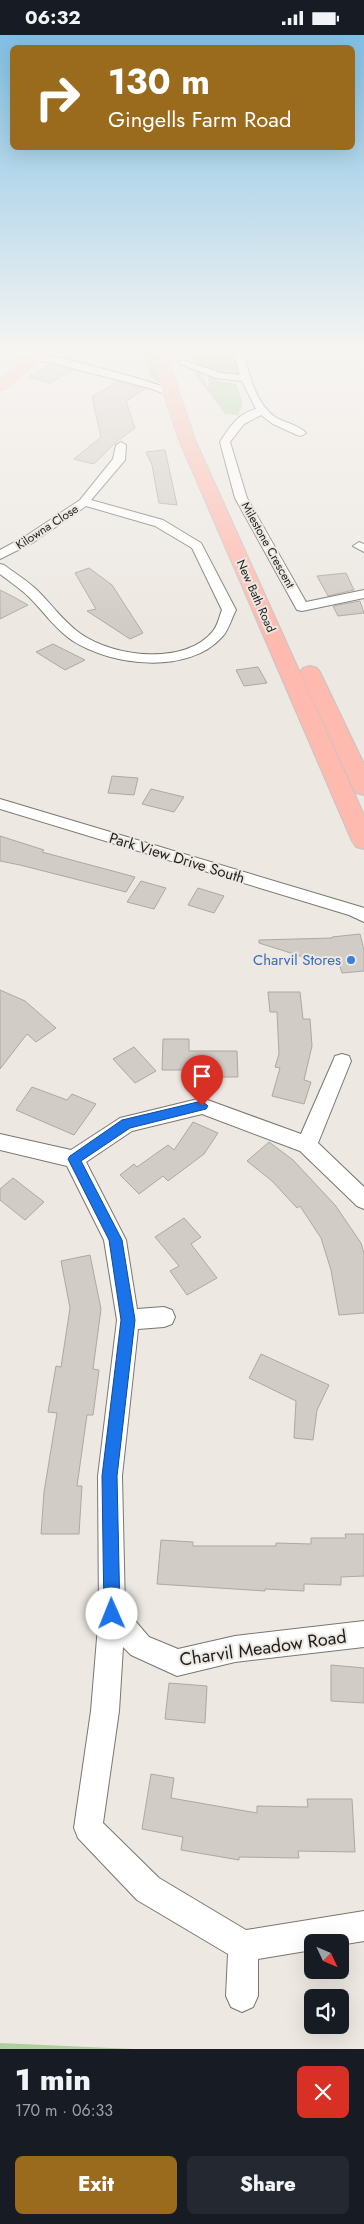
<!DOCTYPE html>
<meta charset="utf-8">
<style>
body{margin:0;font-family:Jost,sans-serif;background:#242831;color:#f1f3f6;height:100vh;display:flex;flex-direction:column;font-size:19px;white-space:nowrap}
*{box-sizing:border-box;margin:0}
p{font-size:16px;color:#9ea1a6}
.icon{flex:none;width:28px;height:28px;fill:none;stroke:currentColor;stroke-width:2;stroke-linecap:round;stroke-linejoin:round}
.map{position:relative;height:2014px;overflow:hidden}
.side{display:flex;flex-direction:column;background:#171b24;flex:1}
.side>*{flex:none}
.guide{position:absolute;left:10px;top:10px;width:345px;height:105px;border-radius:8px;box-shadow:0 5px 20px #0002;background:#9a6b1c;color:#fff;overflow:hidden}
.needle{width:32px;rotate:134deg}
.buttons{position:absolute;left:304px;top:1899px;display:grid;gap:10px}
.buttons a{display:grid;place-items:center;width:45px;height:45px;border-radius:8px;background:#171b24;box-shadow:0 5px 20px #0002;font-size:25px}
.pin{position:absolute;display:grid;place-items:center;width:42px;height:42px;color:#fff;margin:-51px -21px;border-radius:50% 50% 50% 0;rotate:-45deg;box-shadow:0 0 5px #0007}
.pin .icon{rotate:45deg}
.me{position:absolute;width:55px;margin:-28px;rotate:359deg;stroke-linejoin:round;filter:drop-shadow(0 0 4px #0008)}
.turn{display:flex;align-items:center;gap:18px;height:105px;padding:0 15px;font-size:22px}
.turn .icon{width:65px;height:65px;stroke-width:2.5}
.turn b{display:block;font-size:35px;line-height:42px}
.round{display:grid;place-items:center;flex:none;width:52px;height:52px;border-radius:8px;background:#242831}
.headline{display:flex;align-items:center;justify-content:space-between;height:85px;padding:0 15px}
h1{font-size:30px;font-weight:800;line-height:38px}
.button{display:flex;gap:10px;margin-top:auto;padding:10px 15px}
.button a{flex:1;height:58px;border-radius:8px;background:#9a6b1c;color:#fff;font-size:20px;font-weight:800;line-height:58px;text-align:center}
.button a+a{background:#242831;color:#f1f3f6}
.status{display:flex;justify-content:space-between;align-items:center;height:35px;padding:0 25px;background:#171b24;direction:ltr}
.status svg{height:14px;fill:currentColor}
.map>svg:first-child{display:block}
.green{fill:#adcf9f}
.building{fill:#d2ccc6;stroke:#ada8a2}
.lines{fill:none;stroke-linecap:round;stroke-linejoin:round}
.street-casing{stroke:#7a7670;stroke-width:2}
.primary-casing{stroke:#c5c4c4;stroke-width:2}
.street{fill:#fff;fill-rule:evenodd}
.primary{fill:#febaaf;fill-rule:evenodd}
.route{fill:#1a73e8;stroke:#114b97}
.shop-dot{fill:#3f7fe0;stroke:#ede8e2;stroke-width:2}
.labels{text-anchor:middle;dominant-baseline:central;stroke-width:4;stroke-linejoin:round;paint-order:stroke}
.far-street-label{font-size:12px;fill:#1f1d1b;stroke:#ede8e2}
.street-label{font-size:15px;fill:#1f1d1b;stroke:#ede8e2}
.shop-label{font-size:15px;fill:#366cbe;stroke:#ede8e2;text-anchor:end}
.near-street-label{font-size:18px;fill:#1f1d1b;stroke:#ede8e2}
</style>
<div class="status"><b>06:32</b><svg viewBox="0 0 49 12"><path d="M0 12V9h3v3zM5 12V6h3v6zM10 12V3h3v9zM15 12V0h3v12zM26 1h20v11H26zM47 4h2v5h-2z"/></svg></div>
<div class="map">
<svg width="364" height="2014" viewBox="0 0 364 2014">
<rect width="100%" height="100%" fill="#ede8e2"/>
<!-- green -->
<g class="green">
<polygon points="142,312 151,312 156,322 162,346 160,348 151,342"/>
<polygon points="186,312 228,312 241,333 238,334 241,342 213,337 194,328"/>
<polygon points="193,336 201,339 207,352 209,351 208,341 216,343 216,346 236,349 243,368 238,380 225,379"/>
<polygon points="0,2008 133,2014 0,2014"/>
</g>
<!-- building -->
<g class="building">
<polygon points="50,329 73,335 50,348 28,342"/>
<polygon points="117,347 145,354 126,366 135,393 115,408 94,429 74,424 101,402 92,362"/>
<polygon points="165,415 177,470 159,468 152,430 146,417"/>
<polygon points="89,533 112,550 143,598 130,604 87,576 96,574 75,538"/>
<polygon points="346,538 354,555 328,561 317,541"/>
<polygon points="0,555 10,560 28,570 0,584"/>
<polygon points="360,566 364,578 338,581 333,571"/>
<polygon points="53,609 85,625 65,635 36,617"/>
<polygon points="258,632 267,648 244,651 236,635"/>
<polygon points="112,741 138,743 134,760 108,758"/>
<polygon points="151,754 184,762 174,777 142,769"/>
<polygon points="0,801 44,815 42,817 135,842 126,857 20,830 0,826"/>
<polygon points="141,846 166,853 154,874 127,867"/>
<polygon points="198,853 224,861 214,878 188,870"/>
<polygon points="360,899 364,915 364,936 342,938 338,925 316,926 259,908 259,905 332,903 332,902"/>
<polygon points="0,955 25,966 56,993 36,1007 27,999 0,1034"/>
<polygon points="268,957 300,957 303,984 310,984 312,1011 304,1045 311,1047 304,1069 272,1061 280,1033 275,1032 279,1019 277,977 270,977"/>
<polygon points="163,1004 189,1004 189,1016 237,1016 238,1042 198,1042 198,1035 162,1035"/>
<polygon points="134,1012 156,1036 135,1048 113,1024"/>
<polygon points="32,1052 67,1065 72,1059 96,1069 74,1100 16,1075"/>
<polygon points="193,1087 218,1098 204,1119 168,1146 163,1141 139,1159 120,1140 134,1129 137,1132 168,1110 174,1115"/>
<polygon points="269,1107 293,1125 335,1170 361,1208 364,1218 364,1278 339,1280 331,1235 321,1203 300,1171 297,1173 272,1146 247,1126"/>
<polygon points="13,1143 44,1167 25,1185 0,1165 0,1154"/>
<polygon points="184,1183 201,1202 191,1209 217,1243 187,1260 170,1236 179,1231 155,1202"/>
<polygon points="90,1220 101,1274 93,1334 99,1335 93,1380 87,1380 77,1451 82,1451 79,1499 41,1499 44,1457 57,1378 48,1377 56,1331 61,1332 70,1273 61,1226"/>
<polygon points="261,1319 329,1350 317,1375 313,1405 294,1403 296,1366 249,1343"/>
<polygon points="345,1499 364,1499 364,1541 341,1542 341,1550 304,1549 304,1556 265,1554 265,1556 157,1549 161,1505 193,1507 193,1511 276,1511 276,1508 311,1509 311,1503 346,1503"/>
<polygon points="331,1630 364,1633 364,1668 331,1666"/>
<polygon points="169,1648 207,1651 205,1688 165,1684"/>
<polygon points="151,1739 174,1743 171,1763 257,1778 257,1771 308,1772 307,1764 352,1764 355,1817 298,1816 299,1823 239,1822 239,1825 181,1815 183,1802 142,1794"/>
</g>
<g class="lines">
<defs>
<g id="street">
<path d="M 0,312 C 21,312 165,347 176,358 L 171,361 L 149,353 L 53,328 L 0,317 Z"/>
<path d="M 232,312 L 242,312 C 248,335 254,367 275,382 C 285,388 299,390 306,398 L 301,401 L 297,400 L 273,389 L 261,380 L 244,389 L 230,407 L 247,463 L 306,567 L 364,555 L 364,563 L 302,576 L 297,575 L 235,463 L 220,407 C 230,392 237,379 256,374 L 242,346 L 216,343 L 178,328 L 183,325 L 221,338 L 240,340 Z"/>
<path d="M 121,407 L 126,410 L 125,425 L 91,465 L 163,485 L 201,508 L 236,575 C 231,584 229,595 222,602 C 188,640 112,631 73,606 C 56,595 44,577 30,563 C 21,554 10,547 0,539 L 0,529 L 4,530 C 16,539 28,546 38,556 C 52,570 65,588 81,599 C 114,622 185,631 213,596 C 218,590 219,582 222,575 L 192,513 L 155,491 L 86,471 L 34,507 L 0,524 L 0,515 L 26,501 L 80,465 L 113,424 L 116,410 Z"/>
<polygon points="359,507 364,509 364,517 353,511"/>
<polygon points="0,764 361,872 364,873 364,887 349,880 0,774"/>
<polygon points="342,1019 349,1021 351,1026 318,1108 364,1152 364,1174 357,1171 300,1116 202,1079 132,1096 86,1127 126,1205 137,1274 164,1272 172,1275 175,1282 172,1289 164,1292 138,1294 122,1441 125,1574 149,1602 178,1614 235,1601 364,1586 364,1612 235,1627 177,1641 131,1620 123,1612 119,1676 103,1788 159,1843 246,1895 364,1876 364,1906 340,1910 340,1908 312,1908 312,1915 258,1924 258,1961 253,1972 242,1977 231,1972 226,1961 228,1919 137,1865 78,1803 74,1793 91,1676 99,1579 98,1441 117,1285 104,1205 67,1131 0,1115 0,1099 71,1115 120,1083 202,1063 301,1099 333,1026 335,1021"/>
</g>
<g id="primary">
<polygon points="39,312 55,312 5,354 0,355 0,344"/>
<polygon points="152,312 166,312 179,358 196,407 364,780 364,814 356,812 352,806 180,407 163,358"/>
<polygon points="310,631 317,633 320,637 364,729 364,760 356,758 353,753 300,637 303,633"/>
</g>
</defs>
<!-- street casing -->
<use href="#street" class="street-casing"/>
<!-- primary casing -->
<use href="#primary" class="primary-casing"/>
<!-- street -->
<use href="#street" class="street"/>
<!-- primary -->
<use href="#primary" class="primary"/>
</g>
<!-- sky -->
<linearGradient id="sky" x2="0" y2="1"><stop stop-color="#80bfe4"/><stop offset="0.53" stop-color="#f7f5f2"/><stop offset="1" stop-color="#f7f5f2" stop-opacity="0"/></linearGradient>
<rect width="364" height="594" fill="url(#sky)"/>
<!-- route -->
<polygon class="route" points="202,1066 208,1071 206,1074 130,1093 81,1126 122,1205 135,1285 117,1441 120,1579 117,1585 112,1587 106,1585 104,1579 102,1441 121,1285 109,1205 68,1124 70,1121 122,1085"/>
<!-- markers -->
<circle class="shop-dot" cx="351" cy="925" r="5"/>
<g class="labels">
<!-- far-street labels -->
<g class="far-street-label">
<text transform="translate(47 492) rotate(-33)">Kilowna Close</text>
<text transform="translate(268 510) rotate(61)">Milestone Crescent</text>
<text transform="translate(256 561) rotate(66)">New Bath Road</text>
</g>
<!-- street labels -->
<g class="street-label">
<text transform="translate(177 823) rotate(17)">Park View Drive South</text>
</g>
<!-- shop labels -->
<g class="shop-label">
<text x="341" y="925">Charvil Stores</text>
</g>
<!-- near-street labels -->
<g class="near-street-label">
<text transform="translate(263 1613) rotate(-8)">Charvil Meadow Road</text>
</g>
</g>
</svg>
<div class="buttons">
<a><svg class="needle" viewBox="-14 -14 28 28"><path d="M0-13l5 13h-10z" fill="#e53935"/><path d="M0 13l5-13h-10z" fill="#9ea1a6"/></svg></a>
<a><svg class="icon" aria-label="sound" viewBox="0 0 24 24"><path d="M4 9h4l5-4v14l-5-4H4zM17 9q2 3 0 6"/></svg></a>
</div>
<div class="pin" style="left:202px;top:1071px;background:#d93025"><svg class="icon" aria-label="arrive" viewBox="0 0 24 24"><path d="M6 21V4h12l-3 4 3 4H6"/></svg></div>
<svg class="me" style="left:112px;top:1579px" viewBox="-20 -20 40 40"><circle r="19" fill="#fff"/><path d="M0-13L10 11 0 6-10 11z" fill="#1a73e8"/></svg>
<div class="guide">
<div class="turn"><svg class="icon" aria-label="right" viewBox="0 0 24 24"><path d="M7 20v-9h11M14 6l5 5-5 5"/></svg><div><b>130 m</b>Gingells Farm Road</div></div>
</div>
</div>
<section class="side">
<div class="headline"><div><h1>1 min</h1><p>170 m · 06:33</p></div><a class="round" style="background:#d93025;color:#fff"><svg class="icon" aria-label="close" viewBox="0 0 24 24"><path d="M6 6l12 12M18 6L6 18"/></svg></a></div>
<div class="button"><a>Exit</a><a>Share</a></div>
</section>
